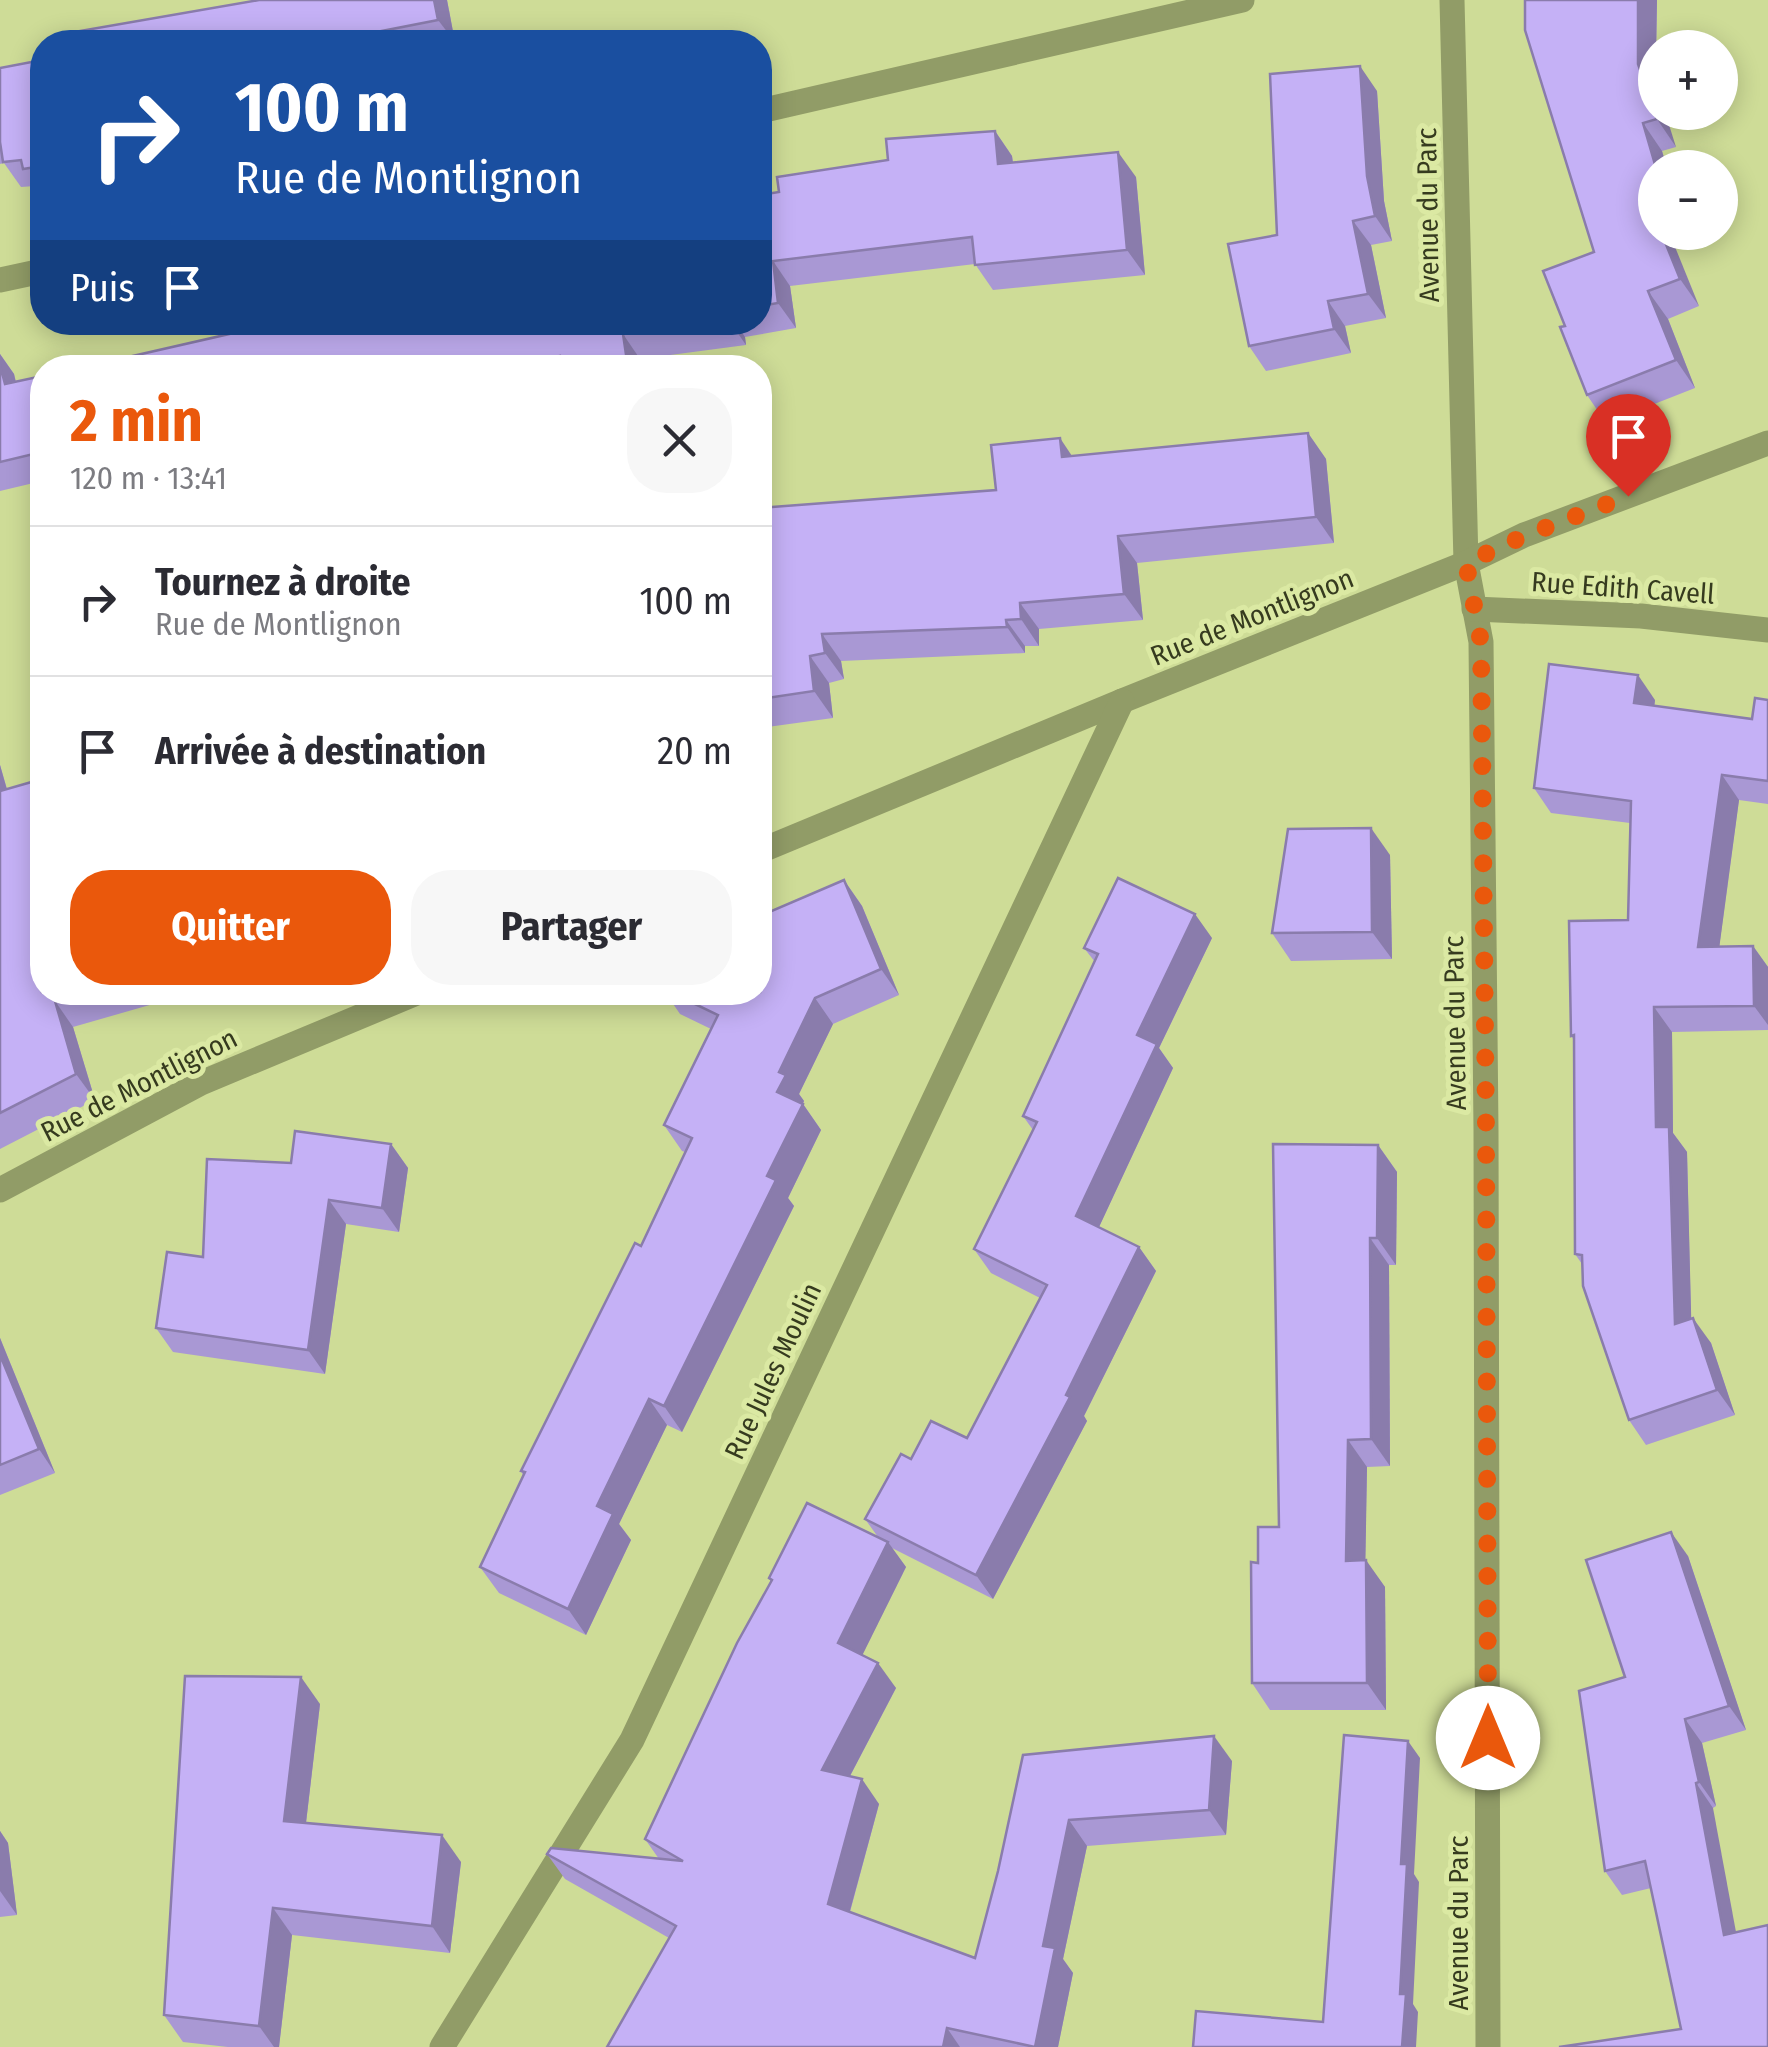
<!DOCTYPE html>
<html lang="fr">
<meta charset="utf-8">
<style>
body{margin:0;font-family:"Fira Sans Condensed",sans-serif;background:#f7f7f7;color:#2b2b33;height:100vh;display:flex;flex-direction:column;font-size:38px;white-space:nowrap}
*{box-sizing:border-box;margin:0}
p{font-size:32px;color:#7c7c81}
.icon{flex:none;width:55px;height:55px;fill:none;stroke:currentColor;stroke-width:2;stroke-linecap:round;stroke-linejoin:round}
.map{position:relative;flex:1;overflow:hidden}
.side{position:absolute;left:30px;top:355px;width:742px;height:650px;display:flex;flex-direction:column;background:#fff;border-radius:40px;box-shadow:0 5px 25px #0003}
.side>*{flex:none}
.guide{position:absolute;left:30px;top:30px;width:742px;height:305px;border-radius:40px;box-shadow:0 5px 25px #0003;background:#1a4fa0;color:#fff;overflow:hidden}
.buttons{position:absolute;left:1638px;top:30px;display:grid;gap:20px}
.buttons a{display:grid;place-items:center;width:100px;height:100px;border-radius:50%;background:#fff;box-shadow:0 5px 25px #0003;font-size:50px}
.pin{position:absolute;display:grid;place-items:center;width:85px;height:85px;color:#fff;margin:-102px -42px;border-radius:50% 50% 50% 0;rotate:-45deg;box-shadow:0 0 10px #0007}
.pin .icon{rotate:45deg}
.me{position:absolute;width:110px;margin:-55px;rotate:0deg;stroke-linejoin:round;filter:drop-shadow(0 0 8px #0008)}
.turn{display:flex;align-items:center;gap:35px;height:210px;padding:0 40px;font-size:45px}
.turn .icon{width:130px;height:130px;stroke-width:2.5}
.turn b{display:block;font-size:70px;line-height:85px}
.then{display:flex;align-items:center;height:95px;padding:0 40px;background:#0003;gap:20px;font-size:38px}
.round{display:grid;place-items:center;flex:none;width:105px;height:105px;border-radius:40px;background:#f7f7f7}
.overview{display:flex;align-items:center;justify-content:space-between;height:170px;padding:0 40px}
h1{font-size:60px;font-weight:700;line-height:75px;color:#ea580c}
.cta{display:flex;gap:20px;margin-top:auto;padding:20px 40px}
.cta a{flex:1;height:115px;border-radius:40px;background:#ea580c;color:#fff;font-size:40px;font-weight:700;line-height:115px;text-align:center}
.cta a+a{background:#f7f7f7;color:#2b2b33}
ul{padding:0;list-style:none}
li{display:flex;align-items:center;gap:30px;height:150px;padding:0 40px;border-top:2px solid #e1e1e2}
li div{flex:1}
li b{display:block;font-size:38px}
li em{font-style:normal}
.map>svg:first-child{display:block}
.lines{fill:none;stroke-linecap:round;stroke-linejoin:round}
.minor{stroke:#919c67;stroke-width:25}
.wall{fill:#a998d4}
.shaded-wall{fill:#8a7cac}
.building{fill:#c5b1f6;stroke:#8a7cac;stroke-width:2.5}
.route{stroke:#ea580c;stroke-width:18;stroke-dasharray:0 32.4}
.labels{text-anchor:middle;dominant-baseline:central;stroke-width:10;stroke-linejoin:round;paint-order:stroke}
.street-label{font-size:28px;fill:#363b1f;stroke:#dbe9a3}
</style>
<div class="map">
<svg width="1768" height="2047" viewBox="0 0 1768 2047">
<rect width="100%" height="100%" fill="#cedc97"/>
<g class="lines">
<!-- minor -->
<g class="minor">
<polyline points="1452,0 1466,563 1481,642 1486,1130 1488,2047"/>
<polyline points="760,111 1242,0"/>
<polyline points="0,280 42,271"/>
<polyline points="1474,609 1641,616 1768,630"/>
<polyline points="760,851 1122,701 1466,563 1524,535 1768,443"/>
<polyline points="0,1190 201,1083 419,992"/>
<polyline points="442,2047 632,1740 1122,701"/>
</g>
</g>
<!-- wall -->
<g class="wall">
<polygon points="447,0 455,42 58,42"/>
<polygon points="1525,0 1657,0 1655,112 1676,147 1662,151 1667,168 1655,168 1655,232 1699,306 1668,319 1695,388 1606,423 1587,395 1565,326 1594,252"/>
<polygon points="42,60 42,194 41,194 35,186 21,187 4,163 0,164 0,68"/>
<polygon points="1377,91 1384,201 1392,241 1371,245 1386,318 1345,326 1351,353 1266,371 1249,346 1277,235"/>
<polygon points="995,131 1012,156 1013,162 1136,177 1145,275 993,290 975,264 790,286 796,328 745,337 746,345 640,359 642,368 80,368 273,324 272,322 760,322 760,195 779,192"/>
<polygon points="0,354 14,374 16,382 42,376 42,481 0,491"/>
<polygon points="1308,433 1326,459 1334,543 1137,563 1143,620 1039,629 1039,646 1025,646 1025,653 841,661 844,679 829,683 833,718 760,728 760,508 996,490 1072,456"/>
<polygon points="1655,700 1654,706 1752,719 1768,700 1768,804 1739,800 1719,947 1753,946 1768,967 1768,1030 1672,1032 1673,1133 1687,1152 1691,1319 1711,1343 1735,1415 1646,1445 1629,1420 1582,1264 1575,1254 1574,1040 1571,1036 1628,920 1630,823 1551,813 1534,788"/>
<polygon points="0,765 7,789 42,992 195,992 73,1027 95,1100 0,1149"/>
<polygon points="1390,855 1392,959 1291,961 1272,933"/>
<polygon points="844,880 862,906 899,995 833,1024 799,1094 804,1101 803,1104 821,1130 788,1198 794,1206 682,1432 667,1425 619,1524 631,1540 586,1635 499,1593 480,1567 523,1475 521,1471 641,1246 685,1152 682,1151 664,1125 711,1029 680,1014 665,992 760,992"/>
<polygon points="1212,938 1159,1048 1173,1068 1099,1227 1139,1247 1156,1271 1084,1416 1087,1421 993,1599 892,1548 906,1567 862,1655 896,1688 850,1776 879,1804 850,1912 975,1958 998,1871 1023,1755 1232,1761 1226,1835 1087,1846 1063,1959 1073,1973 1058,2047 607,2047 669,1938 565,1879 547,1854 659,1859 645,1839 771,1582 769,1578 878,1537 865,1519 911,1459 967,1438 1040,1298 991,1273 974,1249 1033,1130 1023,1116 1095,962 1084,948"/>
<polygon points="391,1144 408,1168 399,1232 346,1224 325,1374 173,1352 156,1328 203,1257 291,1163"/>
<polygon points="1378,1145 1397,1172 1396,1265 1389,1265 1390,1466 1367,1467 1365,1560 1385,1587 1386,1710 1270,1710 1252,1683 1258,1563 1279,1527"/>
<polygon points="0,1338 55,1473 0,1495"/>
<polygon points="1688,1556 1746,1730 1702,1743 1716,1806 1713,1808 1681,2029 1651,1888 1622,1895 1605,1871 1625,1677"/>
<polygon points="320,1704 306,1823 461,1862 450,1953 292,1935 279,2047 228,2047 183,2042 164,2015"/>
<polygon points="0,1831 8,1843 17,1915 0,1917"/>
</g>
<!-- shaded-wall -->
<g class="shaded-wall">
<polygon points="434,0 447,0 455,42 438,20"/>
<polygon points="1638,0 1657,0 1655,112 1665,112 1676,147 1657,119 1638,64"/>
<polygon points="377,32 384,42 370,42"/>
<polygon points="1360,66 1377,91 1384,201 1392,241 1375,216 1367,176"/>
<polygon points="1643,123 1662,151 1667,168 1656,168"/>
<polygon points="995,131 1012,156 1016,189 998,164"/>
<polygon points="1118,152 1136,177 1145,275 1127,250"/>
<polygon points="1645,192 1655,206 1655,217"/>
<polygon points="1353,221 1371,245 1386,318 1368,294"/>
<polygon points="1661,232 1669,232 1699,306 1680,279"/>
<polygon points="773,261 790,286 796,328 778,303"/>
<polygon points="1648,291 1668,319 1695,388 1676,360"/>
<polygon points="1328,301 1345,326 1351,353 1334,329"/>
<polygon points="730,322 735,322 745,337 746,345"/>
<polygon points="623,334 640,359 642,368 628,368"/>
<polygon points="0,354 14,374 22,410 5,384 0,365"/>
<polygon points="1308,433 1326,459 1334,543 1316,517"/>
<polygon points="1060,438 1078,465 1062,457"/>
<polygon points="1118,536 1137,563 1143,620 1124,594"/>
<polygon points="1020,603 1039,629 1039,646 1021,619"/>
<polygon points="1006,620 1025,646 1025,653 1007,627"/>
<polygon points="822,634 841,661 844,679 825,653"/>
<polygon points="810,656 829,683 833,718 814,691"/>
<polygon points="1638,675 1655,700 1652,728 1634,703"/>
<polygon points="0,765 15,818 0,796"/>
<polygon points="1722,775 1739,800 1716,972 1698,947"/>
<polygon points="1371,828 1390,855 1392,959 1372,932"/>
<polygon points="844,880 862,906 899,995 881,969"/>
<polygon points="1195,914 1212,938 1159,1048 1173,1068 1093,1240 1076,1216 1137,1035"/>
<polygon points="1753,946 1768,967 1768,1025 1754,1006"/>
<polygon points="815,998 833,1024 799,1094 804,1101 796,1117 777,1092 779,1072"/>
<polygon points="55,1001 73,1027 95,1100 76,1074"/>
<polygon points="1654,1007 1672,1032 1673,1133 1687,1152 1692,1349 1675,1324 1656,1127"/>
<polygon points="803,1104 821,1130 788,1198 794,1206 682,1432 664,1406 767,1176"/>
<polygon points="391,1144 408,1168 399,1232 382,1208"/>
<polygon points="1378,1145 1397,1172 1396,1265 1377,1238"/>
<polygon points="329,1200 346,1224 325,1374 308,1350"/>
<polygon points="1370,1238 1389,1265 1390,1466 1371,1439"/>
<polygon points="1139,1247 1156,1271 1084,1416 1087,1421 993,1599 976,1575"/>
<polygon points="1693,1318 1711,1343 1735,1415 1717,1390"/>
<polygon points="0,1338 55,1473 39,1449 0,1355"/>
<polygon points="649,1399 667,1425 619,1524 631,1540 586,1635 568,1609 597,1506"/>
<polygon points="1348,1440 1367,1467 1365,1587 1346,1561"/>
<polygon points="1671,1532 1688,1556 1746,1730 1729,1706"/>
<polygon points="888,1542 906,1567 856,1668 838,1643"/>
<polygon points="1366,1560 1385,1587 1386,1710 1367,1683"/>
<polygon points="878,1663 896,1688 840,1795 822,1770"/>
<polygon points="301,1677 320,1704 303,1848 284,1821"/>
<polygon points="1685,1719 1702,1743 1716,1806 1699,1782"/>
<polygon points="1214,1736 1232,1761 1226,1835 1209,1810"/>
<polygon points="1408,1741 1420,1758 1414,1874 1419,1882 1413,2004 1418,2012 1416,2047 1402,2047 1400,1994 1401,1864"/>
<polygon points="862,1779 879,1804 845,1929 828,1904"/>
<polygon points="1696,1783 1713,1808 1741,1959 1724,1935"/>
<polygon points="1069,1820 1087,1846 1063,1959 1073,1973 1058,2047 1035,2047 1043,1946"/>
<polygon points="0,1831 8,1843 17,1915 0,1891"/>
<polygon points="442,1835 461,1862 450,1953 432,1926"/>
<polygon points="273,1908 292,1935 279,2047 274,2047 259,2026"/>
<polygon points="947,2028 960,2047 943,2047"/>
</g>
<!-- building -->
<g class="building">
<polygon points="259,0 434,0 438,20 377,32 370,42 58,42 57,35"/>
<polygon points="1525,0 1638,0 1638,64 1657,119 1643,123 1656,168 1655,188 1645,192 1655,217 1655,232 1661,232 1680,279 1648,291 1676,360 1587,395 1560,327 1565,326 1543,271 1594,252 1525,30"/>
<polygon points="42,60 42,166 23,169 21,160 3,162 0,142 0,68"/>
<polygon points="1360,66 1367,176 1375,216 1353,221 1368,294 1328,301 1334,329 1249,346 1228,244 1277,235 1270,74"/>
<polygon points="995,131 998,164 1118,152 1127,250 975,265 972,237 773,261 778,303 760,306 760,195 779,192 777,177 888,160 886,139"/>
<polygon points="272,322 710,322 623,334 628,368 562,368 560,356 495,368 80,368 273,324"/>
<polygon points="0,365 5,384 42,376 42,452 0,462"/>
<polygon points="1308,433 1316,517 1118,536 1124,594 1020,603 1021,619 1006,620 1007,627 822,634 825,653 810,656 814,691 760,699 760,508 996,490 991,445 1060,438 1062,457"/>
<polygon points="1549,664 1638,675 1634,703 1752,719 1755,698 1768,700 1768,781 1722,775 1698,947 1753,946 1754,1006 1654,1007 1656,1127 1669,1127 1675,1324 1693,1318 1717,1390 1629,1420 1583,1286 1582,1255 1575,1254 1574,1035 1571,1036 1569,921 1628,920 1631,801 1534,788"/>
<polygon points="42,779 42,992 84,992 55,1001 76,1074 0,1113 0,791"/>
<polygon points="1371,828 1372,932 1272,933 1288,829"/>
<polygon points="1118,878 1195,914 1137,1035 1157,1044 1076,1216 1139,1247 1066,1395 1070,1397 976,1575 865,1519 901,1454 911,1459 931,1421 967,1438 1047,1285 974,1249 1037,1122 1023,1116 1098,954 1084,948"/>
<polygon points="844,880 881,969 815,998 779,1072 786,1075 777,1092 803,1104 767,1176 776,1180 664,1406 649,1399 597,1506 613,1514 568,1609 480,1567 525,1472 521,1471 635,1243 641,1246 692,1138 664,1125 718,1015 670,992 760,992 760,916"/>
<polygon points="295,1131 391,1144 382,1208 329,1200 308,1350 156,1328 167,1252 203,1257 207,1159 291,1163"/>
<polygon points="1273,1144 1378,1145 1377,1238 1370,1238 1371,1439 1348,1440 1346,1561 1366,1560 1367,1683 1252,1683 1251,1562 1258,1563 1258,1527 1279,1527"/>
<polygon points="0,1355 39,1449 0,1465"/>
<polygon points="807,1503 888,1542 838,1643 878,1663 822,1770 862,1779 828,1904 975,1958 998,1871 1023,1755 1214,1736 1209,1810 1069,1820 1043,1946 1055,1948 1035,2047 947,2028 943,2047 607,2047 676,1926 547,1854 551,1848 683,1861 645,1839 737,1643 772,1580 769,1578"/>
<polygon points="1671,1532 1729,1706 1685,1719 1699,1782 1696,1783 1724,1935 1768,1925 1768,2047 1559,2047 1681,2029 1645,1861 1605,1871 1579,1691 1625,1677 1586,1560"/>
<polygon points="185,1676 301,1677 284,1821 442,1835 432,1926 273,1908 259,2026 164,2015"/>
<polygon points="1344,1735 1408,1741 1401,1864 1407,1864 1400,1994 1406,1994 1402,2047 1193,2047 1196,2011 1323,2022"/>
</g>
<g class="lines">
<!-- route -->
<polyline class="route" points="1488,1738 1486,1130 1481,642 1466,563 1524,536 1628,496"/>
</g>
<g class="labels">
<!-- street labels -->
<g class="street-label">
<text transform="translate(1428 215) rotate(-91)">Avenue du Parc</text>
<text transform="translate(1623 588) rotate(4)">Rue Edith Cavell</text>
<text transform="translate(1252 617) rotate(-22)">Rue de Montlignon</text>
<text transform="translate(1455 1023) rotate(-91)">Avenue du Parc</text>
<text transform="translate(139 1085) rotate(-27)">Rue de Montlignon</text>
<text transform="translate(773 1371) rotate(-65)">Rue Jules Moulin</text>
<text transform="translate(1458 1923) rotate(-90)">Avenue du Parc</text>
</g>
</g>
</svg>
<div class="buttons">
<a>+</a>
<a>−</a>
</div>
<div class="pin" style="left:1628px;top:496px;background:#d93025"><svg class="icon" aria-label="arrive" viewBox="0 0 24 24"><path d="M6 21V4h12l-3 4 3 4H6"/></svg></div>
<svg class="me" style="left:1488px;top:1738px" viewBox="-20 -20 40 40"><circle r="19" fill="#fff"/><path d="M0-13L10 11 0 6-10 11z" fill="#ea580c"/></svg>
<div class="guide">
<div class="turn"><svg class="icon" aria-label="right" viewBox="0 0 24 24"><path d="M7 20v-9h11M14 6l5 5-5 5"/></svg><div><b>100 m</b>Rue de Montlignon</div></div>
<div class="then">Puis<svg class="icon" aria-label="arrive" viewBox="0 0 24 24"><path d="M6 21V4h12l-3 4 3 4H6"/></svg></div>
</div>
<section class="side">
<div class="overview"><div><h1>2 min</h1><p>120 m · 13:41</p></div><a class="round"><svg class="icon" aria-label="close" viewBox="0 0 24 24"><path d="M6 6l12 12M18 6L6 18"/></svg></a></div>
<ul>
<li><svg class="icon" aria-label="right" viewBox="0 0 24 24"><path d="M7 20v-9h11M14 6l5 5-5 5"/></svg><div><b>Tournez à droite</b><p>Rue de Montlignon</p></div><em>100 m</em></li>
<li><svg class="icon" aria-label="arrive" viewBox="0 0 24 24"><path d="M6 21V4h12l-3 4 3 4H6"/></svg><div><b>Arrivée à destination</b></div><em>20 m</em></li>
</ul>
<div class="cta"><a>Quitter</a><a>Partager</a></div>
</section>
</div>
